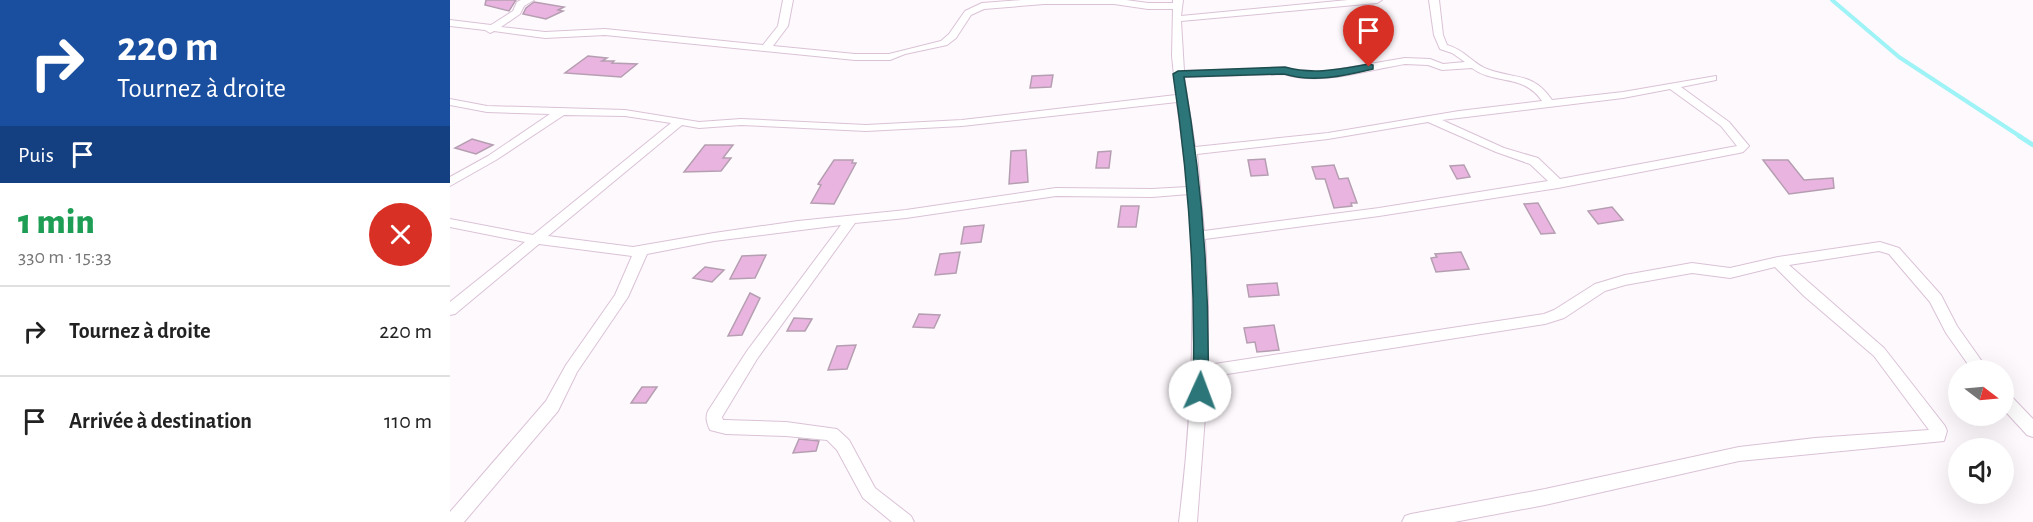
<!DOCTYPE html>
<html lang="fr">
<meta charset="utf-8">
<style>
body{margin:0;font-family:"Alegreya Sans",sans-serif;background:#f2f2f2;color:#222;height:100vh;display:flex;flex-direction:column;font-size:22px;white-space:nowrap}
*{box-sizing:border-box;margin:0}
p{font-size:20px;color:#767676}
.icon{flex:none;width:33px;height:33px;fill:none;stroke:currentColor;stroke-width:2;stroke-linecap:round;stroke-linejoin:round}
.map{position:relative;flex:1;overflow:hidden}
.sheet{display:flex;flex-direction:column;background:#fff;width:450px}
.sheet>*{flex:none}
.guide{background:#1a4fa0;color:#fff;overflow:hidden}
.needle{width:39px;rotate:106deg}
.controls{position:absolute;left:1498px;top:360px;display:grid;gap:12px}
.controls a{display:grid;place-items:center;width:66px;height:66px;border-radius:50%;background:#fff;box-shadow:0 6px 24px #0002;font-size:30px}
.pin{position:absolute;display:grid;place-items:center;width:51px;height:51px;color:#fff;margin:-62px -26px;border-radius:50% 50% 50% 0;rotate:-45deg;box-shadow:0 0 6px #0007}
.pin .icon{rotate:45deg}
.me{position:absolute;width:66px;margin:-33px;rotate:2deg;stroke-linejoin:round;filter:drop-shadow(0 0 4px #0008)}
.turn{display:flex;align-items:center;gap:21px;height:126px;padding:0 18px;font-size:27px}
.turn .icon{width:78px;height:78px;stroke-width:2.5}
.turn b{display:block;font-size:42px;line-height:51px}
.then{display:flex;align-items:center;height:57px;padding:0 18px;background:#0003;gap:12px;font-size:22px}
.round{display:grid;place-items:center;flex:none;width:63px;height:63px;border-radius:32px;background:#f2f2f2}
.summary{display:flex;align-items:center;justify-content:space-between;height:102px;padding:0 18px}
h1{font-size:36px;font-weight:800;line-height:45px;color:#1e9e55}
ul{padding:0;list-style:none}
li{display:flex;align-items:center;gap:18px;height:90px;padding:0 18px;border-top:2px solid #e0e0e0}
li div{flex:1}
li b{display:block;font-size:22px}
li em{font-style:normal}
main{display:flex;flex:1;min-height:0}
.map>svg:first-child{display:block}
.lines{fill:none;stroke-linecap:round;stroke-linejoin:round}
.stream-far1{stroke:#9df3f6;stroke-width:4}
.stream{stroke:#9df3f6;stroke-width:4.5}
.building{fill:#e9b5e0;stroke:#b59eb1;stroke-width:1.5}
.minor-casing{stroke:#dac2d6;stroke-width:2}
.minor{fill:#fff;fill-rule:evenodd}
.route{fill:#2c7679;stroke:#1d4d4f;stroke-width:1.5}
</style>
<main>
<section class="sheet">
<div class="guide">
<div class="turn"><svg class="icon" aria-label="right" viewBox="0 0 24 24"><path d="M7 20v-9h11M14 6l5 5-5 5"/></svg><div><b>220 m</b>Tournez à droite</div></div>
<div class="then">Puis<svg class="icon" aria-label="arrive" viewBox="0 0 24 24"><path d="M6 21V4h12l-3 4 3 4H6"/></svg></div>
</div>
<div class="summary"><div><h1>1 min</h1><p>330 m · 15:33</p></div><a class="round" style="background:#d93025;color:#fff"><svg class="icon" aria-label="close" viewBox="0 0 24 24"><path d="M6 6l12 12M18 6L6 18"/></svg></a></div>
<ul>
<li><svg class="icon" aria-label="right" viewBox="0 0 24 24"><path d="M7 20v-9h11M14 6l5 5-5 5"/></svg><div><b>Tournez à droite</b></div><em>220 m</em></li>
<li><svg class="icon" aria-label="arrive" viewBox="0 0 24 24"><path d="M6 21V4h12l-3 4 3 4H6"/></svg><div><b>Arrivée à destination</b></div><em>110 m</em></li>
</ul>
</section>
<div class="map">
<svg width="1583" height="522" viewBox="0 0 1583 522">
<rect width="100%" height="100%" fill="#fef9fd"/>
<g class="lines">
<!-- stream-far1 -->
<polyline class="stream-far1" points="1382,0 1449,57 1571,137"/>
<!-- stream -->
<polyline class="stream" points="1569,136 1583,145"/>
</g>
<!-- building -->
<g class="building">
<polygon points="36,0 66,0 59,11 35,5"/>
<polygon points="84,2 114,7 108,10 113,11 96,19 73,14 76,8"/>
<polygon points="138,56 157,58 152,61 164,61 162,63 187,64 171,77 115,73"/>
<polygon points="603,75 601,87 580,88 582,76"/>
<polygon points="22,139 43,145 26,154 5,148"/>
<polygon points="255,145 283,145 273,158 281,158 271,171 234,172"/>
<polygon points="576,150 578,182 559,184 561,151"/>
<polygon points="661,151 659,168 646,168 648,152"/>
<polygon points="815,159 818,175 801,176 798,160"/>
<polygon points="384,160 403,160 402,163 406,163 384,204 361,203 371,185 368,184"/>
<polygon points="1313,160 1338,160 1354,180 1383,178 1384,188 1339,194"/>
<polygon points="884,165 889,179 898,178 907,203 901,203 902,206 884,208 875,179 866,179 862,167"/>
<polygon points="1014,165 1020,177 1007,179 1000,166"/>
<polygon points="1088,203 1105,233 1091,234 1074,204"/>
<polygon points="671,206 689,206 686,227 668,227"/>
<polygon points="1162,207 1173,220 1148,224 1138,211"/>
<polygon points="534,225 531,242 511,244 514,227"/>
<polygon points="510,252 506,273 485,275 490,254"/>
<polygon points="1011,252 1019,269 986,272 981,258 987,257 985,254"/>
<polygon points="316,255 305,278 280,279 292,256"/>
<polygon points="255,267 274,270 262,282 243,278"/>
<polygon points="827,283 829,295 799,297 797,285"/>
<polygon points="300,293 310,298 292,335 278,336"/>
<polygon points="469,314 490,315 484,328 463,327"/>
<polygon points="344,318 362,319 355,331 337,331"/>
<polygon points="824,325 829,350 807,352 805,342 797,343 794,328"/>
<polygon points="406,345 397,369 378,370 387,346"/>
<polygon points="192,387 207,387 196,403 181,403"/>
<polygon points="349,439 369,441 366,451 343,453"/>
</g>
<g class="lines">
<defs>
<g id="minor">
<path d="M 71,0 L 84,0 L 74,6 L 70,14 L 51,27 L 95,32 L 155,29 L 313,45 L 328,26 L 333,0 L 343,0 L 338,26 L 323,46 L 405,54 L 439,54 L 491,41 L 499,34 L 515,11 L 532,3 L 572,0 L 676,0 L 698,3 L 723,3 L 723,0 L 733,0 L 731,16 L 898,0 L 932,0 L 927,3 L 731,21 L 734,71 L 835,68 L 848,72 L 867,73 L 955,58 L 980,59 L 993,64 L 1015,62 L 1002,53 L 990,49 L 984,35 L 979,0 L 989,0 L 993,35 L 997,45 C 1015,50 1022,63 1037,69 C 1065,80 1082,71 1102,100 L 1173,92 L 1266,76 L 1266,80 L 1231,87 L 1279,122 L 1299,146 L 1293,152 L 1289,153 L 1108,188 L 929,216 L 755,239 L 758,297 L 758,365 L 1094,314 L 1104,310 L 1145,284 L 1175,275 L 1242,263 L 1280,268 L 1328,257 L 1430,242 L 1449,248 L 1491,295 L 1507,326 L 1538,370 L 1522,370 L 1496,333 L 1480,302 L 1439,254 L 1429,251 L 1339,265 L 1434,348 L 1495,426 L 1497,431 L 1494,441 L 1289,461 L 1095,505 L 1004,522 L 952,522 L 955,516 L 961,514 L 1095,489 L 1289,447 L 1365,438 L 1479,430 L 1424,356 L 1354,296 L 1325,267 L 1280,278 L 1242,273 L 1175,285 L 1155,291 L 1114,318 L 1095,324 L 758,377 L 747,522 L 729,522 C 743,410 746,307 739,194 L 702,197 L 606,196 L 456,218 L 405,223 L 307,359 L 272,417 L 273,420 L 276,420 L 336,422 L 387,429 L 399,440 L 425,488 L 461,516 L 464,522 L 442,522 L 413,498 L 387,450 L 377,440 L 336,436 L 276,434 L 260,430 C 257,423 255,418 258,411 L 297,351 L 391,225 L 264,241 L 197,254 L 178,297 L 127,372 L 108,411 L 14,522 L 0,522 L 0,512 L 96,401 L 116,365 L 165,295 L 182,256 L 89,244 L 5,314 L 0,315 L 0,302 L 75,242 L 0,227 L 0,219 L 83,235 L 221,123 L 175,116 L 114,115 L 46,160 L 0,186 L 0,177 L 38,156 L 100,114 L 37,112 L 0,105 L 0,99 L 37,106 L 175,110 L 249,122 L 291,119 L 416,125 L 512,120 L 726,95 L 722,56 L 723,9 L 698,9 L 664,4 L 594,4 L 534,9 L 521,15 L 506,38 L 497,45 L 455,54 L 440,60 L 405,60 L 155,35 L 95,38 L 44,31 L 40,33 L 35,30 L 0,26 L 0,20 L 41,25 L 63,11 L 67,2 ZM 955,64 L 978,65 L 992,70 L 1022,68 C 1044,85 1073,73 1092,101 L 1009,111 L 878,133 L 745,147 L 734,77 L 834,74 C 870,86 918,70 955,64 ZM 1220,89 L 1271,126 L 1287,146 L 1110,179 L 1088,158 L 1054,148 L 992,120 L 1173,98 ZM 727,102 L 738,187 L 702,189 L 606,188 L 456,210 L 348,221 L 264,233 L 183,247 L 98,236 L 232,125 L 249,128 L 291,125 L 416,131 L 512,126 ZM 978,122 L 1046,152 L 1080,164 L 1098,181 L 929,208 L 754,231 L 747,154 L 878,139 Z"/>
<polygon points="1554,393 1560,395 1583,419 1583,437 1577,435 1554,410"/>
</g>
</defs>
<!-- minor casing -->
<use href="#minor" class="minor-casing"/>
<!-- minor -->
<use href="#minor" class="minor"/>
</g>
<!-- route -->
<path class="route" d="M 919,64 L 923,65 L 923,69 C 894,76 863,83 834,74 L 734,77 C 752,181 760,285 758,391 L 756,395 L 750,397 L 745,395 L 743,391 C 746,284 739,180 723,74 L 728,71 L 835,67 C 864,75 890,69 919,64 Z"/>
</svg>
<div class="controls">
<a><svg class="needle" viewBox="-14 -14 28 28"><path d="M0-13l5 13h-10z" fill="#e53935"/><path d="M0 13l5-13h-10z" fill="#767676"/></svg></a>
<a><svg class="icon" aria-label="sound" viewBox="0 0 24 24"><path d="M4 9h4l5-4v14l-5-4H4zM17 9q2 3 0 6"/></svg></a>
</div>
<div class="pin" style="left:919px;top:67px;background:#d93025"><svg class="icon" aria-label="arrive" viewBox="0 0 24 24"><path d="M6 21V4h12l-3 4 3 4H6"/></svg></div>
<svg class="me" style="left:750px;top:391px" viewBox="-20 -20 40 40"><circle r="19" fill="#fff"/><path d="M0-13L10 11 0 6-10 11z" fill="#2c7679"/></svg>
</div>
</main>
